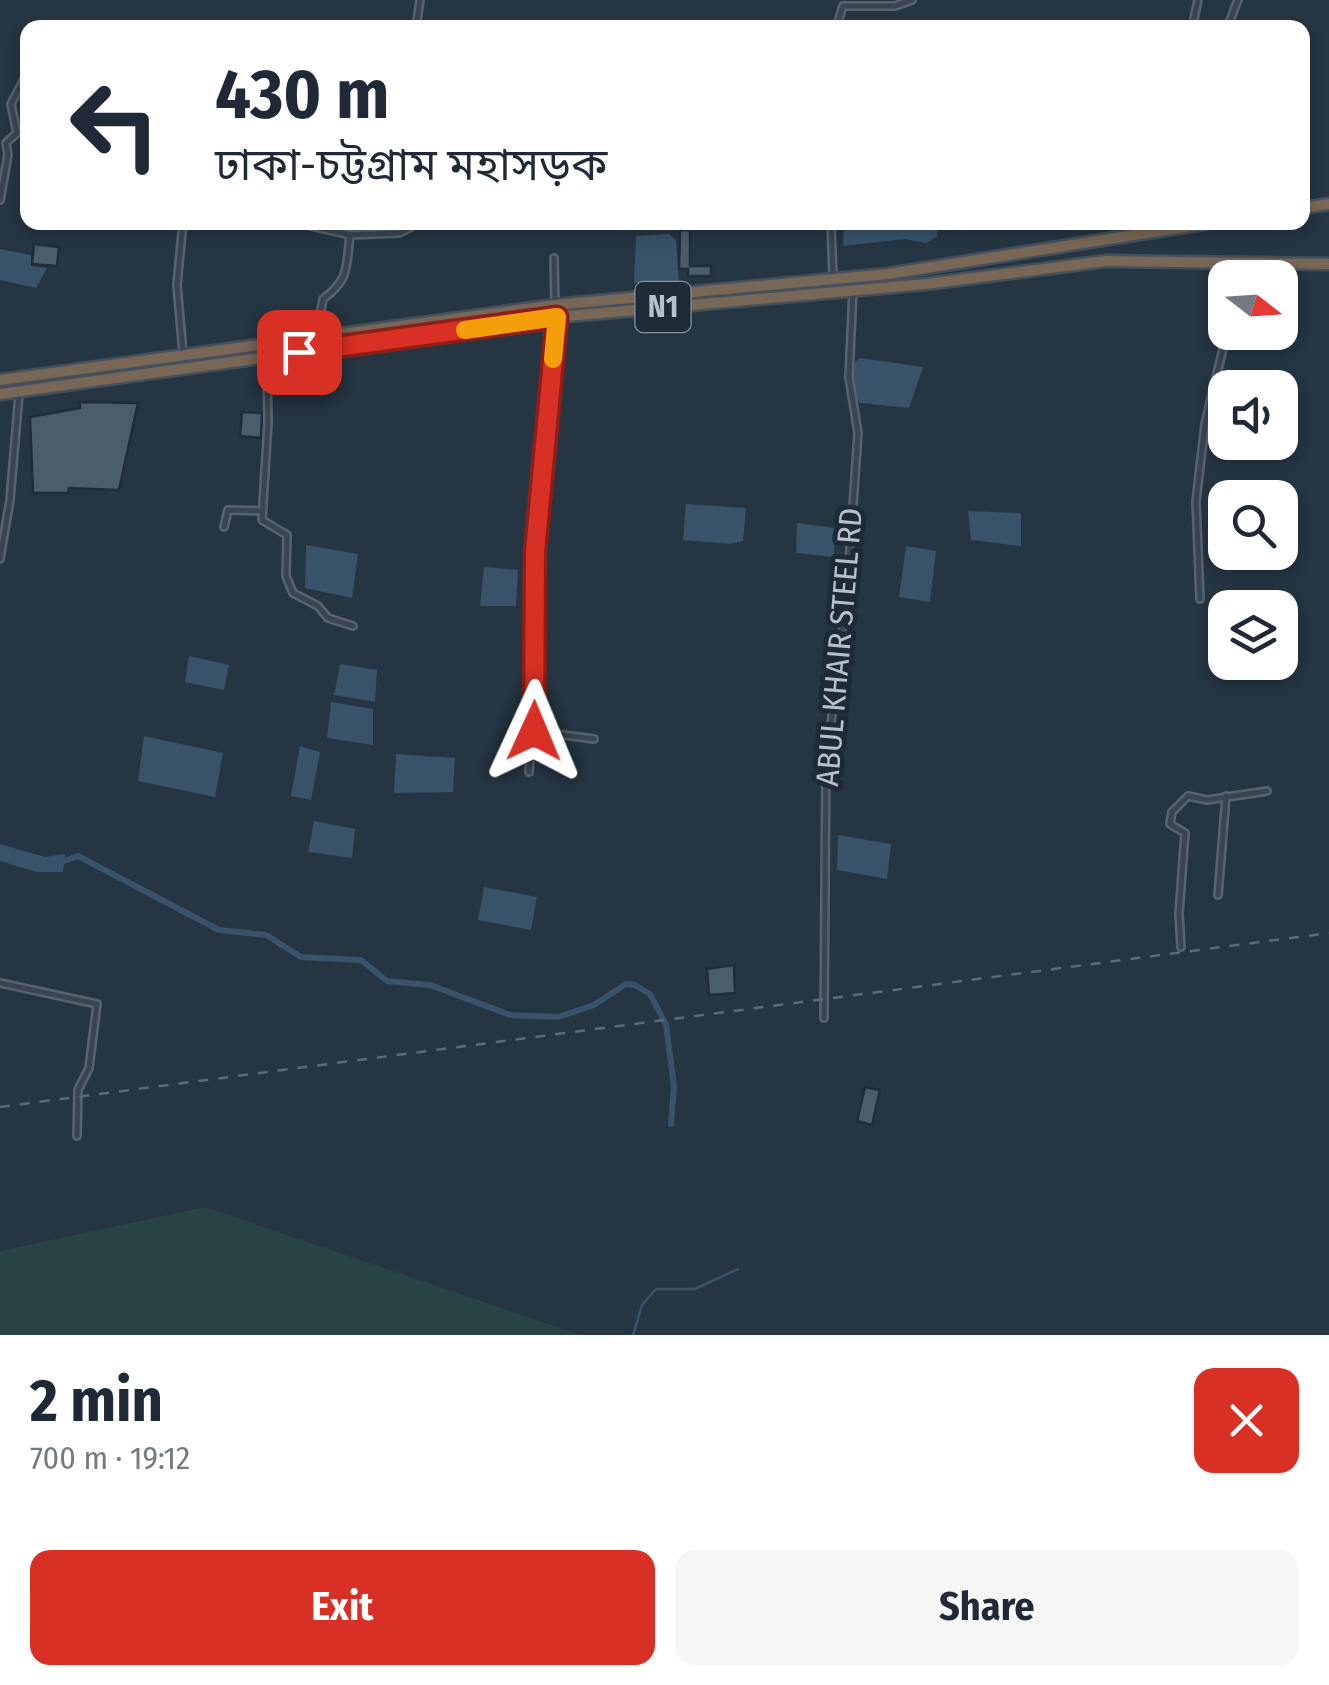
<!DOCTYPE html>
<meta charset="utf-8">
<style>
body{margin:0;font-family:"Fira Sans Condensed","Noto Sans Bengali",sans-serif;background:#f6f6f7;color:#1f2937;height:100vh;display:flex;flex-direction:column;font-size:38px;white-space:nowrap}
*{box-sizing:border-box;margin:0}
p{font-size:32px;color:#747a83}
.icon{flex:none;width:55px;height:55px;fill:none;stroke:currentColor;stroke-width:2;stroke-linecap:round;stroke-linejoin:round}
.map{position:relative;height:1335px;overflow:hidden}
.panel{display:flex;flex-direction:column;background:#fff;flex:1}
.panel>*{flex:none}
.hud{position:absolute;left:20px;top:20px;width:1290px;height:210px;border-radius:20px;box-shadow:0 5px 15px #0003;background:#fff;color:#1f2937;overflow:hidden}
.needle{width:65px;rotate:107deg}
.fabs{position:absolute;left:1208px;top:260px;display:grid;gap:20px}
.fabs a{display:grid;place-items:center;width:90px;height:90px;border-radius:20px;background:#fff;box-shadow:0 5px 15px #0003;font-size:50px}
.pin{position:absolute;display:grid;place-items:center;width:85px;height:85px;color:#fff;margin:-42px;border-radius:20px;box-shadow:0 5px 15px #0006}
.me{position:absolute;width:110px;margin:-55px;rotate:1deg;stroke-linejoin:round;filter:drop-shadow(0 0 8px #0008)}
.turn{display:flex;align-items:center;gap:35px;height:210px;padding:0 30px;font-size:45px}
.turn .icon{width:130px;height:130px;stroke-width:2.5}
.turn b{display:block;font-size:70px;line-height:85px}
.round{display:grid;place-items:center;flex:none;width:105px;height:105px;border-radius:20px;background:#f6f6f7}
.summary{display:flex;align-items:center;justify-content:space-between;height:170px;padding:0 30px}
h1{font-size:60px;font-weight:700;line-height:75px}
.action{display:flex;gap:20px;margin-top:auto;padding:20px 30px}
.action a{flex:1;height:115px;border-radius:20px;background:#d93025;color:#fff;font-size:40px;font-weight:700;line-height:115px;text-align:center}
.action a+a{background:#f6f6f7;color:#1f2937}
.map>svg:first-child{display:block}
.green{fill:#274343}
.water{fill:#38536a}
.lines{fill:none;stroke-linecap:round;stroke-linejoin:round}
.stream{stroke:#38536a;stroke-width:2.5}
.canal{stroke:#38536a;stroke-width:6}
.building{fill:#4b5c6b;stroke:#202d39;stroke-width:2.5}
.street-casing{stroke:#57646f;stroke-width:10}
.highway-casing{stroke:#44515c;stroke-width:15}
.street{stroke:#394652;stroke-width:5}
.highway{stroke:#786756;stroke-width:10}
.rail{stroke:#5b6b79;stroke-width:2.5;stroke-dasharray:10 10;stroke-linecap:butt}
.route-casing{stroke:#8d1f18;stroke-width:25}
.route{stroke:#d93025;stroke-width:18}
.slow{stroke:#f59e0b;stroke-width:18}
.labels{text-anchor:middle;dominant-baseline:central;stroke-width:10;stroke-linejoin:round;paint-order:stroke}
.shield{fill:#1e2b37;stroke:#88949f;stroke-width:2.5}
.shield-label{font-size:30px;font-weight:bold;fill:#b6c1cc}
.street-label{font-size:32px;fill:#b6c1cc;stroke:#1e2b37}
</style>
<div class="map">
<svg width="1329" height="1335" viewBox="0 0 1329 1335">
<rect width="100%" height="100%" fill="#253542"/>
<!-- green -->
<polygon class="green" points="205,1207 581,1335 0,1335 0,1251"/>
<!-- water -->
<g class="water">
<polygon points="844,223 938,223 937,237 926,243 905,239 843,246"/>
<polygon points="669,234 676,240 679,281 634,283 636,236"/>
<polygon points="0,249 31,255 31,266 47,268 36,288 0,280"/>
<polygon points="860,358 923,367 909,408 860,403 854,394 854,363"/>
<polygon points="686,504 746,508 743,541 730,544 683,540"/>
<polygon points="968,511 1021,513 1021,546 971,540"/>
<polygon points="797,523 835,528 834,557 796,553"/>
<polygon points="306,545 358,554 352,598 305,588"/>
<polygon points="906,546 936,551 930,602 899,597"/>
<polygon points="484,567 518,570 516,606 480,606"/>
<polygon points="189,656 229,665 224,690 185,682"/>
<polygon points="340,664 377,670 375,702 334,695"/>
<polygon points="331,702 373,709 373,745 327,738"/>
<polygon points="144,736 223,753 215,797 138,781"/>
<polygon points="300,746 320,752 311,800 291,796"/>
<polygon points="396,754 455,758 453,792 394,793"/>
<polygon points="314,821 355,829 352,858 308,852"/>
<polygon points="838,835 891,844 887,879 837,870"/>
<polygon points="0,844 45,857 65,854 63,872 37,872 0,861"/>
<polygon points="484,887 537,897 531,930 478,920"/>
</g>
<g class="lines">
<!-- stream -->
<polyline class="stream" points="633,1335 642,1305 656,1289 695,1289 738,1269"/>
<!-- canal -->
<polyline class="canal" points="59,863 78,856 219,930 266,935 301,957 361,960 387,981 430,985 510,1015 558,1017 594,1005 626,984 635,985 650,994 666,1025 674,1086 671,1124"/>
</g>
<!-- building -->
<g class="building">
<polygon points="680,230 690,230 690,266 711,266 711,276 688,276 688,269 679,269"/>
<polygon points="34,244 59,247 57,266 32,264"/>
<polygon points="80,402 138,403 119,490 69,488 68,493 33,493 30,417 80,408"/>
<polygon points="242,412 262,413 261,438 240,436"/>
<polygon points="734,965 735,993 709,995 707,969"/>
<polygon points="865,1087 880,1090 872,1125 857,1121"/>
</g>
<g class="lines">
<defs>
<g id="street">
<polyline points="416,28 420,0"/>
<polyline points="836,28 843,6 895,6 912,0"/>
<polyline points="1192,28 1198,0"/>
<polyline points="1227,28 1238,0"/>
<polyline points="0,200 8,155 6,143 17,133 11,104 28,72"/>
<polyline points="183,222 177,285 183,353"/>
<polyline points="293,222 350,235"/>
<polyline points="831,222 833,279"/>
<polyline points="554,258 555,305"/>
<path d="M 316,336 L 323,299 C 350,279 346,267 350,235 L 399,233 L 411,227 L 412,222"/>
<polyline points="267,359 268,423 262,520 287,535 286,576 293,593 318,606 328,618 353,626"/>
<polyline points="224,527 228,510 261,511"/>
<polyline points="0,559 10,500 19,394"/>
<polyline points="1200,599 1196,501 1205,424 1227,332"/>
<polyline points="533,731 594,739"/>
<polyline points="529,772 535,695 535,553 556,320"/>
<polyline points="1218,895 1226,796"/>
<polyline points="1181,947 1179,914 1185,833 1170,824 1172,812 1188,796 1207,800 1267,791"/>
<polyline points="0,983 97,1004 89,1068 78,1090 77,1136"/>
<polyline points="824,1018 826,765 847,592 858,433 849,377 853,290"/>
</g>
<g id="highway">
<polyline points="1302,208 1329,204"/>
<polyline points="0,380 555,305 888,274 1216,222"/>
<polyline points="0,394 557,317 926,284 1106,261 1329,264"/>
</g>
</defs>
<!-- street casing -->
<use href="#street" class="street-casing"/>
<!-- highway casing -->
<use href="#highway" class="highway-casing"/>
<!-- street -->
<use href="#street" class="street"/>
<!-- highway -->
<use href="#highway" class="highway"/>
<!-- rail -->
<polyline class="rail" points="0,1107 1329,933"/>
</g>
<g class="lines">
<defs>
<polyline id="route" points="299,352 557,317 535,552 534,731"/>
</defs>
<!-- route casing -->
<use href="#route" class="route-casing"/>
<!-- route -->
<use href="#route" class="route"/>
<!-- slow -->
<polyline class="slow" points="465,330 557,317 553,359"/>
</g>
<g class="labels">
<!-- shield labels -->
<rect class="shield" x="635.5" y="282" width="55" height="50" rx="8"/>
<g class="shield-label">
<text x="663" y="307">N1</text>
</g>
<!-- street labels -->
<g class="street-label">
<text transform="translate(839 647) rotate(-85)">ABUL KHAIR STEEL RD</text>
</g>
</g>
</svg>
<div class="fabs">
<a><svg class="needle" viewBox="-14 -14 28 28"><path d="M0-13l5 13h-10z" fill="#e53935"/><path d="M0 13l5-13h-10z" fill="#747a83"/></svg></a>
<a><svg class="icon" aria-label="sound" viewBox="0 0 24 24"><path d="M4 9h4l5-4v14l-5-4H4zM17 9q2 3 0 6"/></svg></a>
<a><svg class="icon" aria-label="search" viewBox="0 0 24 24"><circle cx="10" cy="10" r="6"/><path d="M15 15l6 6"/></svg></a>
<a><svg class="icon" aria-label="layers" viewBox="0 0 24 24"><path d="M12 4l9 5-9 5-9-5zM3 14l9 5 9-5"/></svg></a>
</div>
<div class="pin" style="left:299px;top:352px;background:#d93025"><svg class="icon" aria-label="arrive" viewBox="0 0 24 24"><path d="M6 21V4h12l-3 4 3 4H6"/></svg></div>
<svg class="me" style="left:534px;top:731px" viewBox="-20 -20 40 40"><path d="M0-17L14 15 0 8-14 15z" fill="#d93025" stroke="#fff" stroke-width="4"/></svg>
<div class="hud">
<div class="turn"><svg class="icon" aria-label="left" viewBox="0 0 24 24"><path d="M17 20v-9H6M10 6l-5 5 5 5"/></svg><div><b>430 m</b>ঢাকা-চট্টগ্রাম মহাসড়ক</div></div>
</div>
</div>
<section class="panel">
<div class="summary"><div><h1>2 min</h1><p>700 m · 19:12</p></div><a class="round" style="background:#d93025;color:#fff"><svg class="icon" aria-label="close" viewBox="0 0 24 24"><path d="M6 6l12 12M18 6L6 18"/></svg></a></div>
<div class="action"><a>Exit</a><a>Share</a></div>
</section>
